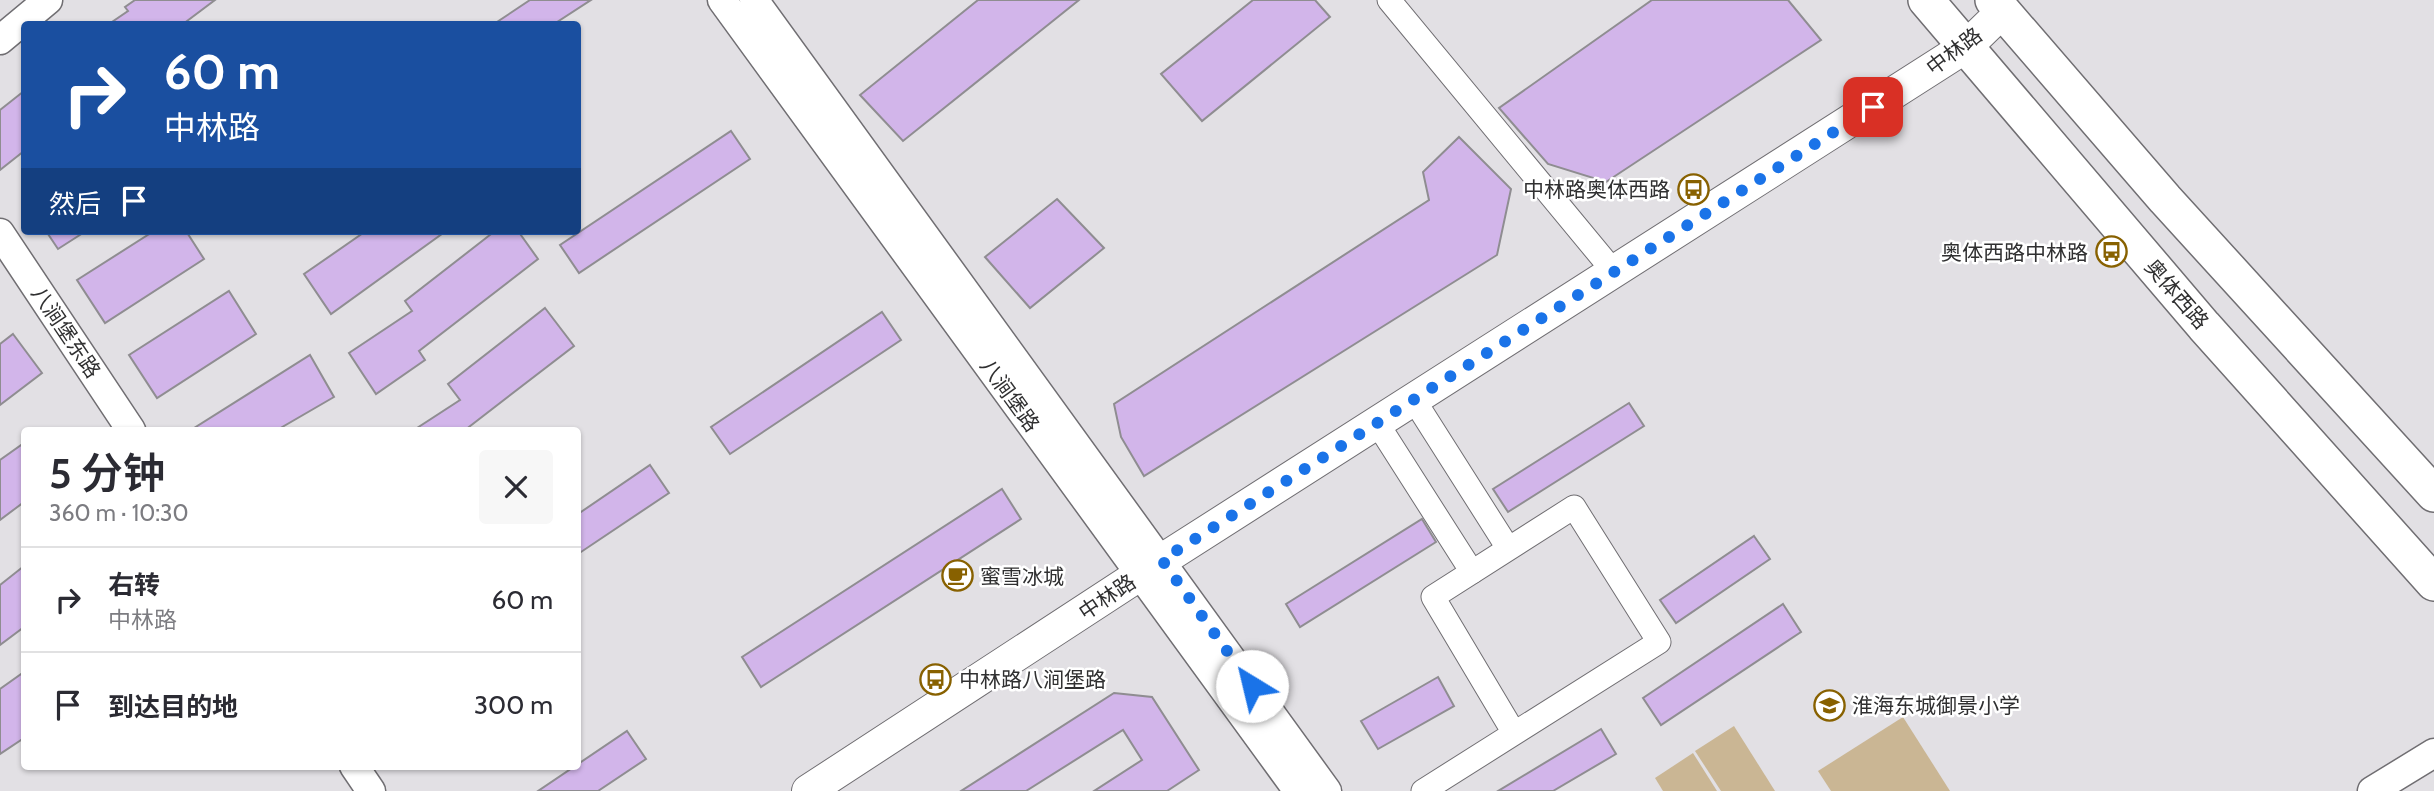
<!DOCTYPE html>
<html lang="zh">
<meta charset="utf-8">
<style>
body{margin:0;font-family:Cabin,"Noto Sans SC",sans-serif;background:#f7f7f7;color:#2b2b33;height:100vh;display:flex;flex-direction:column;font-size:26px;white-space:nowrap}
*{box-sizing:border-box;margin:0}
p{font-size:23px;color:#7c7c81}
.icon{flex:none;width:38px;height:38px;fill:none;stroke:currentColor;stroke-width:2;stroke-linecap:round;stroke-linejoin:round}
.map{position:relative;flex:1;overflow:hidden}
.sheet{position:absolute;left:21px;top:427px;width:560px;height:343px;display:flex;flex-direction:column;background:#fff;border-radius:7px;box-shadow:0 2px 5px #0004}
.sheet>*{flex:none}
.top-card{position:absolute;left:21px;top:21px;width:560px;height:214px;border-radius:7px;box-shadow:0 2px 5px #0004;background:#1a4fa0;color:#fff;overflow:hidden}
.pin{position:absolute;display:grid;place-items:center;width:60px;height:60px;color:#fff;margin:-30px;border-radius:14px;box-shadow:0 4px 10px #0006}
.me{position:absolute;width:77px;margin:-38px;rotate:324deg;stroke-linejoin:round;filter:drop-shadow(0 0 5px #0008)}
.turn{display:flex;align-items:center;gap:24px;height:147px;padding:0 28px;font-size:32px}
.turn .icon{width:91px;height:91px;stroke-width:2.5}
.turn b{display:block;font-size:49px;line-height:60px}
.then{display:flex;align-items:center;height:66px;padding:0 28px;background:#0003;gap:14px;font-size:26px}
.round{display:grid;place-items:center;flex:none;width:74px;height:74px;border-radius:7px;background:#f7f7f7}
.summary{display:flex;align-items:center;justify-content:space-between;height:119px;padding:0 28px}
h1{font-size:42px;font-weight:600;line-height:52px}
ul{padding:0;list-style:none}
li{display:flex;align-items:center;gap:21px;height:105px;padding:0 28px;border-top:2px solid #e1e1e2}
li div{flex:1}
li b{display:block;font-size:26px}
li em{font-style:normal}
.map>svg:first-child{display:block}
.green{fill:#cab694}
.building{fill:#d2b5ea;stroke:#8f8d91;stroke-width:2}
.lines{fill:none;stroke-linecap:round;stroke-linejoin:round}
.minor-casing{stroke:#706e72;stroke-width:25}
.tertiary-casing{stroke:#706e72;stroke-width:31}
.secondary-casing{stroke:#706e72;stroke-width:34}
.primary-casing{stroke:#706e72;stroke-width:38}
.minor{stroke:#fff;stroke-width:23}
.tertiary{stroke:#fff;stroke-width:28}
.secondary{stroke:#fff;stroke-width:32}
.primary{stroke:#fff;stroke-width:35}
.route{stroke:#1a73e8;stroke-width:12;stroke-dasharray:0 21.6}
.labels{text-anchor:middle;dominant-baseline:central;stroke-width:5;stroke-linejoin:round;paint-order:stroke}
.street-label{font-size:21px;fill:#303031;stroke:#fff}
.poi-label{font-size:21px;fill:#303031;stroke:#fff;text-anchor:start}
</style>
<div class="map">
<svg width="2434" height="791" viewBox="0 0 2434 791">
<rect width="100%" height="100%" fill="#e2e0e4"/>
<!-- green -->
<g class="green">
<polygon points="1903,717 1950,791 1831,791 1818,771"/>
<polygon points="1734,726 1775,791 1721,791 1695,751"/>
<polygon points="1693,753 1717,791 1663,791 1655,778"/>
</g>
<!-- building -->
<g class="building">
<polygon points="135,0 215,0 183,24 109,24 128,11 125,7"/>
<polygon points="530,0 591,0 554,24 494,24"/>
<polygon points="978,0 1079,0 903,141 860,95"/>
<polygon points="1253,0 1315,0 1330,17 1202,121 1161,74"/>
<polygon points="1652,0 1788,0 1821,40 1606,182 1548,164 1499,108"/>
<polygon points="24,91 24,151 0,170 0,110"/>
<polygon points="731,131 750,159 579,273 560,245"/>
<polygon points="1459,137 1511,189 1497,255 1144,476 1121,437 1114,404 1429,200 1423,172"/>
<polygon points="1057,199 1104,248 1030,308 985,257"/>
<polygon points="46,231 86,231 58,249"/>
<polygon points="154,231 186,231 204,259 105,323 77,280"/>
<polygon points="366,231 446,231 331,314 304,274"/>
<polygon points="495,231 518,231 538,259 419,351 425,360 376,394 349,353 412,311 405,301"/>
<polygon points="229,291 256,334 157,398 129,355"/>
<polygon points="545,308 574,346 465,430 414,430 460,400 448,384"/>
<polygon points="882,312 901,340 730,454 711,427"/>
<polygon points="13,334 42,373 0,405 0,344"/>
<polygon points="310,355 334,397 277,430 191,430"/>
<polygon points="1629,403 1644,426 1508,512 1493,489"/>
<polygon points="24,443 24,502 0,520 0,460"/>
<polygon points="650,465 669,493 578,554 578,514"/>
<polygon points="1002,489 1021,519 761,687 742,657"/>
<polygon points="1422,519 1436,542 1300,627 1286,604"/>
<polygon points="1754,536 1770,559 1676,623 1660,600"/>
<polygon points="24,566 24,627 0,645 0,585"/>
<polygon points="1783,604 1801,632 1661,725 1643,698"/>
<polygon points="24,672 24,738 0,754 0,689"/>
<polygon points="1438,677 1454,706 1378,749 1361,721"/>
<polygon points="1114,693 1152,697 1199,770 1167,791 1094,791 1142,760 1123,730 1026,791 961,791"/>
<polygon points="1601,729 1616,754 1553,791 1498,791"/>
<polygon points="627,731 646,759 598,791 538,791"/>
</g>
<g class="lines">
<defs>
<g id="minor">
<polyline points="1389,0 1614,272"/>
<polyline points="1414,400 1508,548"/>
<polyline points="1377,423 1472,572"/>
<polyline points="1423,791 1659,642 1574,507 1433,597 1514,733"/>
</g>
<g id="tertiary">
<polyline points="722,0 1298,791"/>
<polyline points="754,0 1327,791"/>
<polyline points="0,40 48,0"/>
<polyline points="0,233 131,430"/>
<polyline points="354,766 371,791"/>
<polyline points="2372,791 2434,753"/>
</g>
<polyline id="secondary" points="808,791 1162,560 1967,46 2002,12"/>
<g id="primary">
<polyline points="1926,0 2204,326 2434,583"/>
<polyline points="1993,0 2165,199 2434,494"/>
</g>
</defs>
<!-- minor casing -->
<use href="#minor" class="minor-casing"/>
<!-- tertiary casing -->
<use href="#tertiary" class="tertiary-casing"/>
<!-- secondary casing -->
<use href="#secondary" class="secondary-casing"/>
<!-- primary casing -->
<use href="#primary" class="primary-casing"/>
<!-- minor -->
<use href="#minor" class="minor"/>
<!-- tertiary -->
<use href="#tertiary" class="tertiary"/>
<!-- secondary -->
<use href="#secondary" class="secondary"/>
<!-- primary -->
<use href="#primary" class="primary"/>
</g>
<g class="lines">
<!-- route -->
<polyline class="route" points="1252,686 1162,560 1873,107"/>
</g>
<!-- icons -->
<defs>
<symbol id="bus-ring" viewBox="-11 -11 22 22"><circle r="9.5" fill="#fff" stroke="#886100" stroke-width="1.5"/><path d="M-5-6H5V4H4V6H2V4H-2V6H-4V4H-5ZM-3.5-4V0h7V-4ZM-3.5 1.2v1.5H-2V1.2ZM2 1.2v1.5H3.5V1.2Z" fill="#886100"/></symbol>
<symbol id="cafe-ring" viewBox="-11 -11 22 22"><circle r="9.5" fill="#fff" stroke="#886100" stroke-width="1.5"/><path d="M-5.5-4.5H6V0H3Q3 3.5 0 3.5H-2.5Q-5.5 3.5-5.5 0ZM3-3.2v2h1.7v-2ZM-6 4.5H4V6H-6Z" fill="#886100"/></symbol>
<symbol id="school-ring" viewBox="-11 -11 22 22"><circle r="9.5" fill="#fff" stroke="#886100" stroke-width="1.5"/><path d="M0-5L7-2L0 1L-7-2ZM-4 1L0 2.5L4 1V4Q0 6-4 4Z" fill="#886100"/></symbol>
</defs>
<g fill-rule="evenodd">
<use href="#bus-ring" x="1676" y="172" width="35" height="35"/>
<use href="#bus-ring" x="2094" y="234" width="35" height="35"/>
<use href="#cafe-ring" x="940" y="558" width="35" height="35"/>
<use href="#bus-ring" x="918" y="662" width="35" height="35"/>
<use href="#school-ring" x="1812" y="688" width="35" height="35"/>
</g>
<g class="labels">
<!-- street labels -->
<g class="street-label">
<text transform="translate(1954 51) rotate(-37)">中林路</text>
<text transform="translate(2177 294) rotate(49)">奥体西路</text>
<text transform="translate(66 332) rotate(56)">八涧堡东路</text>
<text transform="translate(1010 395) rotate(54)">八涧堡路</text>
<text transform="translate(1107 597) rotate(-34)">中林路</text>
</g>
<!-- poi labels -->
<g class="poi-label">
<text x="1670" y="189" text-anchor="end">中林路奥体西路</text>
<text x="2088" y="252" text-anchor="end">奥体西路中林路</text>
<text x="980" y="576">蜜雪冰城</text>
<text x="959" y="679">中林路八涧堡路</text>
<text x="1852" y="705">淮海东城御景小学</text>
</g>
</g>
</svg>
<div class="pin" style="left:1873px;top:107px;background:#d93025"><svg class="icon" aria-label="arrive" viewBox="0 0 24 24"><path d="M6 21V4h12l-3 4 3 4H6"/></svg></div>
<svg class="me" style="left:1252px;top:686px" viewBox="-20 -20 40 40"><circle r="19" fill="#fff"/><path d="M0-13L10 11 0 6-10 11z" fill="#1a73e8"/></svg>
<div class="top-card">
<div class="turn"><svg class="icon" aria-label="right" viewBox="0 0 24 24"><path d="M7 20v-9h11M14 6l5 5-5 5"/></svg><div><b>60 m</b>中林路</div></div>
<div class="then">然后<svg class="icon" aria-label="arrive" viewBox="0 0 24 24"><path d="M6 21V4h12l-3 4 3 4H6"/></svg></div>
</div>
<section class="sheet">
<div class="summary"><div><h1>5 分钟</h1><p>360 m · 10:30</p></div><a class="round"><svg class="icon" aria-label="close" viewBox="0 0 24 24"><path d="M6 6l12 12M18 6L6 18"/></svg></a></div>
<ul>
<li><svg class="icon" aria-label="right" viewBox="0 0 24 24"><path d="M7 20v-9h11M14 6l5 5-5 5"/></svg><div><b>右转</b><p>中林路</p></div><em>60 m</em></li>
<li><svg class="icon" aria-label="arrive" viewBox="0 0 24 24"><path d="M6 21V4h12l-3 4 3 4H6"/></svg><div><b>到达目的地</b></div><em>300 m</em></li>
</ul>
</section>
</div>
